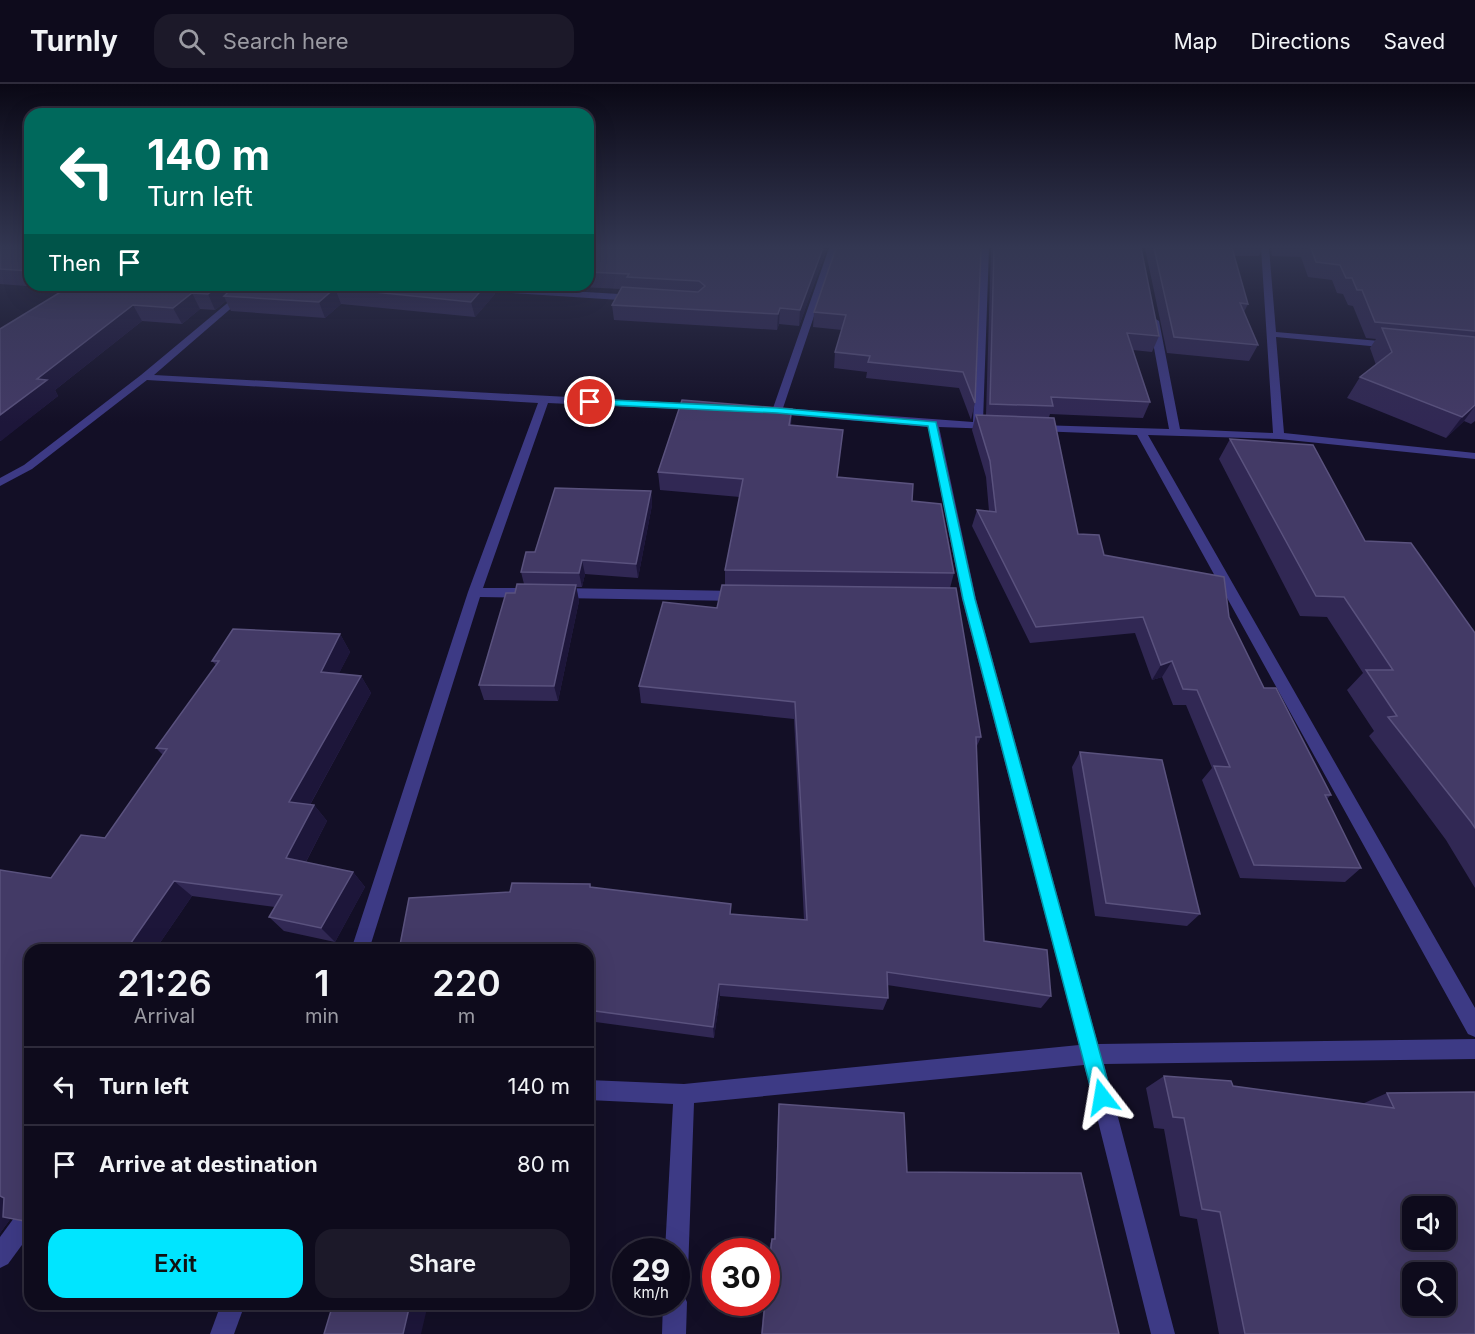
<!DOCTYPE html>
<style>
body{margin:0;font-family:Inter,sans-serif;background:#1c1929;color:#f1f3f6;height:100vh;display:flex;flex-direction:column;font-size:22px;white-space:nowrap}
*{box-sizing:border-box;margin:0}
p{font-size:20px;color:#9b9ba3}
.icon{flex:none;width:33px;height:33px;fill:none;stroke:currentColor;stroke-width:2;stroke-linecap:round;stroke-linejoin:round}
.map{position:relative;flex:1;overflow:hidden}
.panel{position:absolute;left:24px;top:860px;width:570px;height:366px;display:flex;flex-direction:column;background:#0e0b1c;border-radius:18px;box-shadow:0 6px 24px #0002,0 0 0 2px #2e2b3b}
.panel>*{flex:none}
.hud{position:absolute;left:24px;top:24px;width:570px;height:183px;border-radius:18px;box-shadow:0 6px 24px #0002,0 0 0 2px #2e2b3b;background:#00695c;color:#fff;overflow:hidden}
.buttons{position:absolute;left:1402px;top:1112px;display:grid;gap:12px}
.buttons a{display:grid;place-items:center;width:54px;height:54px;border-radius:12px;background:#0e0b1c;box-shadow:0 6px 24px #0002,0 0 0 2px #2e2b3b;font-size:30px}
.speed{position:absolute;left:612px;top:1154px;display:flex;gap:12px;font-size:30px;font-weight:700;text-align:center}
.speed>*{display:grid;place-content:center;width:78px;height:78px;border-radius:50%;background:#0e0b1c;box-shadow:0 6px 24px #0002,0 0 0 2px #2e2b3b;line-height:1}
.speed small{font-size:15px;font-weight:400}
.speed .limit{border:9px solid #d22;background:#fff;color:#111}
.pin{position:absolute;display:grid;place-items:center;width:51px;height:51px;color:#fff;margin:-26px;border:3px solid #fff;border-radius:50%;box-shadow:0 2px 6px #0007}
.me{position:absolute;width:66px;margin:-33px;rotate:346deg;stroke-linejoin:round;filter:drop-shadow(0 0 4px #0008)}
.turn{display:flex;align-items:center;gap:21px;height:126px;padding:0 24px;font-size:27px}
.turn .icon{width:78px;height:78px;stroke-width:2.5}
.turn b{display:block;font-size:42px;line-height:51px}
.then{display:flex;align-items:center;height:57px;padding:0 24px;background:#0003;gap:12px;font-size:22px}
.eta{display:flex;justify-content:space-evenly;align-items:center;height:102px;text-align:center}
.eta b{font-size:36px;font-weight:600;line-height:42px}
.button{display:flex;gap:12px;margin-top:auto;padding:12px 24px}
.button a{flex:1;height:69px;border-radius:18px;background:#00e5ff;color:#111;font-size:24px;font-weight:600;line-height:69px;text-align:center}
.button a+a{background:#1c1929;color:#f1f3f6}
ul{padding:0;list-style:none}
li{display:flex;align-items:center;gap:18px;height:78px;padding:0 24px;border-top:2px solid #2e2b3b}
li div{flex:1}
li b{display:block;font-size:22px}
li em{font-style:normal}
header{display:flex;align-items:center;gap:36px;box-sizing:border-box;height:84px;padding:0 30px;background:#0e0b1c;border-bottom:2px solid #2e2b3b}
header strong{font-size:28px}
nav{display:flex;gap:33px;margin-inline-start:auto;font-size:21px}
.search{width:420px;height:54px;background:#1c1929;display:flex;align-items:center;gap:15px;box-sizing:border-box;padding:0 21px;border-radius:18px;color:#9b9ba3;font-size:22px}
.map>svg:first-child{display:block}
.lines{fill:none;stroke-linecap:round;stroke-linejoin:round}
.minor{fill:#3d3a85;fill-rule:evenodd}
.wall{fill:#312854}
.shaded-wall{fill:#1d163a}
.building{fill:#433a66;stroke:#5a527e;stroke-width:1.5;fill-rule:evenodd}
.route{fill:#00e5ff;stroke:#0095a6;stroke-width:1.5}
</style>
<header>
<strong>Turnly</strong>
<div class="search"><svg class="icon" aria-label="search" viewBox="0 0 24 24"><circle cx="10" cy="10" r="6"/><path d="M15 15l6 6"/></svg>Search here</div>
<nav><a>Map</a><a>Directions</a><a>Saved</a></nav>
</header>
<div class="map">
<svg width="1475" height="1250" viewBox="0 0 1475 1250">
<rect width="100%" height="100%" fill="#130f26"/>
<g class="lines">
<!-- minor -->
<g class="minor">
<polygon points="829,164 837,164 783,324 973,338 981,164 989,164 983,338 993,339 998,342 993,345 939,343 976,515 1098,960 1475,955 1475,975 1104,980 1175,1250 1151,1250 1084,981 694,1019 688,1188 684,1196 676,1200 676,1167 665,1167 673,1020 588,1016 588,996 684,1000 1079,961 962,515 928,343 777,330 772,327"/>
<polygon points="1261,164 1269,164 1276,248 1391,258 1396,261 1391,264 1276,253 1284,349 1475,369 1475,375 1279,355 1148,351 1475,924 1475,953 1468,950 1137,351 1038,347 1033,344 1038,341 1169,345 1149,237 1154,234 1159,237 1180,345 1273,349"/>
<polygon points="249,201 258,201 154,291 699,320 704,323 699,326 548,319 483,504 535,504 542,509 535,514 480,513 369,866 351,866 468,508 538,319 147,296 32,385 0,402 0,394 24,381 141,291"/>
<polygon points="428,201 473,201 635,211 639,214 635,217 432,204"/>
<polygon points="559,504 739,507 746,512 739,517 559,514 552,509"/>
<polygon points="30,1120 30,1150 8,1180 0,1184 0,1153 22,1123"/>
<polygon points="676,1207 683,1210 687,1218 686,1250 662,1250 663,1218 676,1218"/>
<polygon points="221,1220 245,1220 234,1250 210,1250"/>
</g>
</g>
<!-- wall -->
<g class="wall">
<polygon points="0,164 30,164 30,201 493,201 495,210 475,233 341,220 325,234 231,227 226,217 215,226 200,225 182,240 142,237 55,306 58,312 0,357 0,245 66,205 0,200"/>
<polygon points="588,164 827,164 799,242 779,240 777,246 614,236 612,221 621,205 541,201 588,201"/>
<polygon points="981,164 975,319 971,336 959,304 866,294 867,288 834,284 835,268 842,246 813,243 814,228"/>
<polygon points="991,164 1141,164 1159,252 1152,268 1133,266 1150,318 1143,334 1050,330 1049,333 1078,450 1104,471 1229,533 1264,604 1331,711 1327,715 1361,784 1345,798 1240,794 1202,696 1212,684 1186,621 1173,621 1162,593 1152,596 1135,549 1030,559 972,442 977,426 989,427 986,393 972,346 976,331 986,331"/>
<polygon points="1145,164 1263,164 1259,172 1234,172 1248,220 1244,228 1258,261 1249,277 1167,269"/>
<polygon points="1271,164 1475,164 1475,337 1471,340 1464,337 1446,354 1347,314 1360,293 1376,281 1370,264 1376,255 1366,254 1353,222 1348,221 1343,210 1337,209 1332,196 1308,193 1301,173 1272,172"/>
<polygon points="792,325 791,341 837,393 912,417 954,489 950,504 981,653 976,664 984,857 1051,912 1041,924 887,901 888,914 883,926 720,912 714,954 588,937 588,866 510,808 590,800 591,803 731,820 731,830 804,836 794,635 641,619 639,602 717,524 725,501 725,486 740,413 660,406 658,388"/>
<polygon points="1230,355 1365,457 1475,549 1475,804 1446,756 1369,652 1374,647 1347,606 1363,589 1327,533 1300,532 1219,375"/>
<polygon points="651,407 652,421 638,494 585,490 582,503 576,503 579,517 558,617 484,616 479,601 524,500 521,488 535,468"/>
<polygon points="233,545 340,550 350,568 339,589 361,592 371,609 310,721 314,721 327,737 306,778 353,788 365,803 335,858 284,847 269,833 275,823 192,812 155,866 30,866 30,1138 11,1134 0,1149 0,786 51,794 81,751 105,754 163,671 156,664 216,581 212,577"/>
<polygon points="1080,668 1200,830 1187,842 1095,832 1072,683"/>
<polygon points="1164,992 1362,1020 1387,1009 1475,1008 1475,1250 1219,1250 1197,1135 1180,1132 1164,1045 1154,1044 1146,1004"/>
<polygon points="779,1020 907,1088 1119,1250 761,1250 764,1218 766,1218 766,1197 770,1160 772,1155 774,1155 778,1031"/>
</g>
<!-- shaded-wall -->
<g class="shaded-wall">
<polygon points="823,164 827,164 799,242 800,226"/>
<polygon points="220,201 246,201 224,212 226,217 215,226 208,210"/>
<polygon points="486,201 493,201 495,210 475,233 471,218"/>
<polygon points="335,204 341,220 325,234 319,218"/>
<polygon points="192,209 200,225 182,240 173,224"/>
<polygon points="133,221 142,237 55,306 58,312 1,357 0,356 0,331 37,295"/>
<polygon points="780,224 779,240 777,246 778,230"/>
<polygon points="1475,321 1475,322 1464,337 1446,354 1462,333"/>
<polygon points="651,407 652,421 638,494 636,480"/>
<polygon points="582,476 585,490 582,503 579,489"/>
<polygon points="576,501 579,517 558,617 554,602"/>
<polygon points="340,550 350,568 331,605 321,588"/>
<polygon points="1172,577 1162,593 1152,596 1161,581"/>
<polygon points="361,592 371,609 302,735 289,718"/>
<polygon points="314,721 327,737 300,789 286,774"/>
<polygon points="353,788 365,803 335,858 321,844"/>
<polygon points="174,797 192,812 155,866 126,866"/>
<polygon points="719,900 720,912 714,954 713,943"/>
<polygon points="1,1111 20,1122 0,1149 0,1112"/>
<polygon points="410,1220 428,1220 421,1250 403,1250"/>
</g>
<!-- building -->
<g class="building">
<polygon points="0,164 30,164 30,187 0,185"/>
<polygon points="588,164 823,164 800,226 780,224 778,230 612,221 622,203 698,208 705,202 699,197 627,193 629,190 588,188"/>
<polygon points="836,164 981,164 975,319 963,288 868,278 870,272 835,268 846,231 814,228"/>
<polygon points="994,164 1141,164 1159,252 1127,249 1150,318 1051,313 1053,322 990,320"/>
<polygon points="1154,164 1232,164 1248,220 1240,219 1258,261 1174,253"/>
<polygon points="1311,164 1475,164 1475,247 1375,238 1362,206 1357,206 1352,194 1346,194 1340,181 1316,178"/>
<polygon points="72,201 220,201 208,210 192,209 173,224 133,221 37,295 47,296 0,331 0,245"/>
<polygon points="236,201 486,201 471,218 335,204 319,218 224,212"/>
<polygon points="1382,244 1475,253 1475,321 1462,333 1360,293 1392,268"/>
<polygon points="682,316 792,325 789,341 843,346 837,393 913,400 912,417 941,420 954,489 725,486 743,395 658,388"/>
<polygon points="976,331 1054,334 1078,450 1099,451 1104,471 1224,493 1229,533 1264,604 1276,604 1331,711 1325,711 1361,784 1254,781 1214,682 1230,683 1197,606 1183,605 1172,577 1161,581 1143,533 1036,543 977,426 996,428 990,377"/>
<polygon points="1230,355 1313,361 1365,457 1411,459 1475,549 1475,744 1471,738 1388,633 1397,632 1366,586 1393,586 1344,513 1316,512"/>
<polygon points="555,404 651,407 636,480 582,476 579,489 521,488 526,468 535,468"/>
<polygon points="517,500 576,501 554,602 479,601 506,509 515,509"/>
<polygon points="722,501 956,504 981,653 976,653 984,857 1047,866 1051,912 887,888 888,914 719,900 713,943 588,926 588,866 399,866 409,814 510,808 512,799 590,800 590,803 731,820 730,830 807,836 795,618 639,602 663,518 717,524"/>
<polygon points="233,545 340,550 321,588 361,592 289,718 314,721 286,774 353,788 321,844 269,833 282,811 174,797 126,866 30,866 30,1138 3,1133 4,1114 0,1112 0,786 51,794 81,751 105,754 167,665 156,664 219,577 212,577"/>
<polygon points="1080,668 1162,676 1200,830 1106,819"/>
<path d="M 1164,992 L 1231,997 L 1233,1002 L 1394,1024 L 1387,1009 L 1475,1008 L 1475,1250 L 1245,1250 L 1220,1128 L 1202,1125 L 1184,1034 L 1173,1033 ZM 1413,1122 L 1446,1122 L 1446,1155 L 1413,1155 ZM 1413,1188 L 1446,1188 L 1446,1221 L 1413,1221 Z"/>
<polygon points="779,1020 904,1029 907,1088 1081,1089 1119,1250 762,1250 765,1218 766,1218 766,1207 772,1155 775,1155"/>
<polygon points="333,1220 410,1220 403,1250 324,1250"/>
</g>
<!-- sky -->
<linearGradient id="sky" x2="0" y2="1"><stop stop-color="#0a0815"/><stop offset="0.48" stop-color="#333752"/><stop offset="1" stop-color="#333752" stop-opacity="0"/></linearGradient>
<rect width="1475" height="339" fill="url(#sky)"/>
<!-- route -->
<polygon class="route" points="590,315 777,324 936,338 975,515 1112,1013 1109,1020 1102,1023 1096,1020 1093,1013 963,515 928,342 777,329 587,320 585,318"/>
</svg>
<div class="buttons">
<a><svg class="icon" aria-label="sound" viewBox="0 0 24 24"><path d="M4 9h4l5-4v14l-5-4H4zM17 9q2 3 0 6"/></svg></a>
<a><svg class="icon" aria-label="search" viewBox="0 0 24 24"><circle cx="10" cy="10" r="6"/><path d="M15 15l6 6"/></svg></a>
</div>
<div class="speed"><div>29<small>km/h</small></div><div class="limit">30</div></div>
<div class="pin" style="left:590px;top:318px;background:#d93025"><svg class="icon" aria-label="arrive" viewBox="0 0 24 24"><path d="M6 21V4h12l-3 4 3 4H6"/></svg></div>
<svg class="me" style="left:1102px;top:1013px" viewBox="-20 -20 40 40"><path d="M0-17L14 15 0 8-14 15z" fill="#00e5ff" stroke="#fff" stroke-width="4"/></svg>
<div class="hud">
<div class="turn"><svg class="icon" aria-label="left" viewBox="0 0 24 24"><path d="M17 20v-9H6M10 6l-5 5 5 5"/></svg><div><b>140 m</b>Turn left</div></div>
<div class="then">Then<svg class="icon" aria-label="arrive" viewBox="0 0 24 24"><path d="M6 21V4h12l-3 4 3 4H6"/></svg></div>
</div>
<section class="panel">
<div class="eta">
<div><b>21:26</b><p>Arrival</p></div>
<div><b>1</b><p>min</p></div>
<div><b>220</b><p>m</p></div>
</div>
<ul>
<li><svg class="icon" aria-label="left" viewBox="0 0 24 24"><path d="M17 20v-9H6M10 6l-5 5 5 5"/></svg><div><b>Turn left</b></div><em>140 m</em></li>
<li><svg class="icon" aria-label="arrive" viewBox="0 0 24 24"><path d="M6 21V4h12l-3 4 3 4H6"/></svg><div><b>Arrive at destination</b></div><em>80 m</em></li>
</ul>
<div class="button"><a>Exit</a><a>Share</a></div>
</section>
</div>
